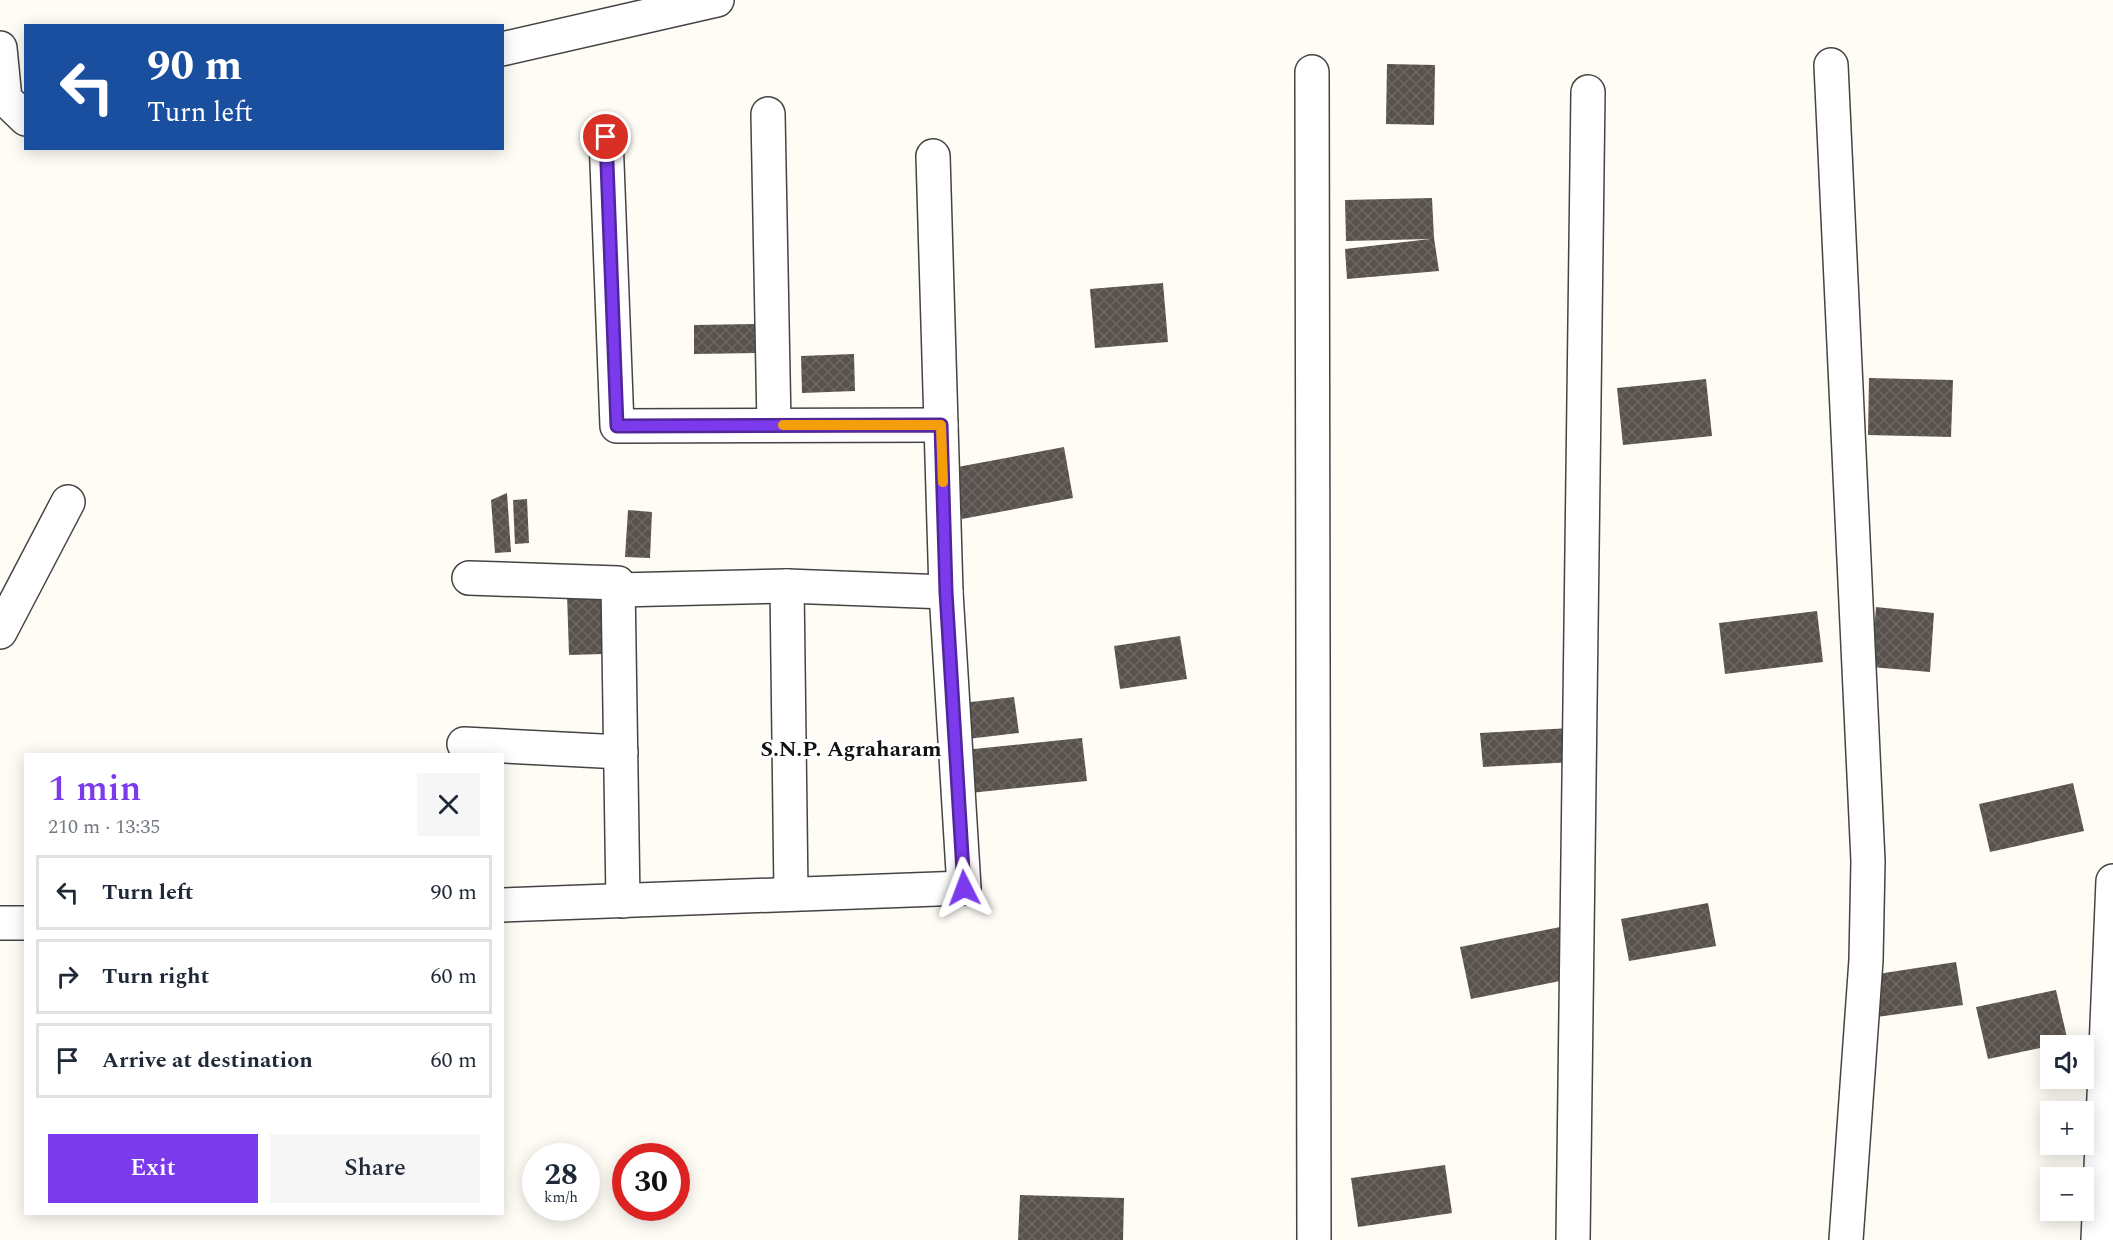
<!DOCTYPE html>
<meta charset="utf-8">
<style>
body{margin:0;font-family:Spectral,serif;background:#f6f6f7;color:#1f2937;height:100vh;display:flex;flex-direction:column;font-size:22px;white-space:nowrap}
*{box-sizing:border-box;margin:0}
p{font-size:20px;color:#747a83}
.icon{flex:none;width:33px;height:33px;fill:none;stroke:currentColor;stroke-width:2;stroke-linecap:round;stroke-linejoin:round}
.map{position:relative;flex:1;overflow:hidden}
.drawer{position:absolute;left:24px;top:753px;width:480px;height:462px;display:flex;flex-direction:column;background:#fff;border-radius:0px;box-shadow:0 3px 15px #0003}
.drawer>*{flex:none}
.top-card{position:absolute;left:24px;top:24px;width:480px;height:126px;border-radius:0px;box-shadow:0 3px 15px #0003;background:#1a4fa0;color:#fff;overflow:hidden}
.fabs{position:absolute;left:2040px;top:1035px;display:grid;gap:12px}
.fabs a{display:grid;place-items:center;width:54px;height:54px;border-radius:0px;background:#fff;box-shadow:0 3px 15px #0003;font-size:30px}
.speed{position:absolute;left:522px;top:1143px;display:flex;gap:12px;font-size:30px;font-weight:700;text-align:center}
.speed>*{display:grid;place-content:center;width:78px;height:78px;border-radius:50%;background:#fff;box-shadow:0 3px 15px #0003;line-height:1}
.speed small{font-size:15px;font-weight:400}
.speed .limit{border:9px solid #d22;background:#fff;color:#111}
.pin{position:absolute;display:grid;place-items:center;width:51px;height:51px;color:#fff;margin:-26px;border:3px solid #fff;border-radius:50%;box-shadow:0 2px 6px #0007}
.me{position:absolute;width:66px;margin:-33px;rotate:357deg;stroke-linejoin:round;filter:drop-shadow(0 0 4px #0008)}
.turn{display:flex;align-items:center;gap:21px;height:126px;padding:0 24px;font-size:27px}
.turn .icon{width:78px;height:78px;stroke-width:2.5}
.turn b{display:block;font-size:42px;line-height:51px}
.round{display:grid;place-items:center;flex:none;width:63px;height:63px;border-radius:0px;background:#f6f6f7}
.head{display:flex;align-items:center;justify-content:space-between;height:102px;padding:0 24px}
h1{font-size:36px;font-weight:600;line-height:45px;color:#7c3aed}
.cta{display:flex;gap:12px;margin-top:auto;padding:12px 24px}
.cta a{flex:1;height:69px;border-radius:0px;background:#7c3aed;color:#fff;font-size:24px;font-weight:600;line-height:69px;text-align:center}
.cta a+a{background:#f6f6f7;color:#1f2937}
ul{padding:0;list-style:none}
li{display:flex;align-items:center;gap:18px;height:75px;margin:0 12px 9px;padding:0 12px;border:3px solid #e0e1e3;border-radius:0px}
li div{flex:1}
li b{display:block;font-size:22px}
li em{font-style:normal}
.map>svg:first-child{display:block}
.building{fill:url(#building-cross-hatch)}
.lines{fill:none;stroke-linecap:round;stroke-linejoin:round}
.minor-casing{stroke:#444;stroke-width:36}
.minor{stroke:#fff;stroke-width:33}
.route-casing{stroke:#51269a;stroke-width:15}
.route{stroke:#7c3aed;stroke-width:10}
.slow{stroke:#f59e0b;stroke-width:10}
.labels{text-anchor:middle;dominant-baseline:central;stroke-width:6;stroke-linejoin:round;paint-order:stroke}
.neighbourhood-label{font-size:22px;font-weight:bold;fill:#111;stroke:#fff}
</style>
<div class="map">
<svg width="2113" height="1240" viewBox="0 0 2113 1240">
<defs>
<pattern id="building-cross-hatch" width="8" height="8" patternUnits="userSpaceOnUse" patternTransform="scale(1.5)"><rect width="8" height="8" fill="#59514d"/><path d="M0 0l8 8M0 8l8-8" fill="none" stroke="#6c6662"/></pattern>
</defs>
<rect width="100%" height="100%" fill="#fefcf5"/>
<!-- building -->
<g class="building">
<polygon points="1387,64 1435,65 1434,125 1386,124"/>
<polygon points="1432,198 1434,238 1439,271 1347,279 1345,249 1430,239 1346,241 1345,200"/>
<polygon points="1163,283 1168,342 1095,348 1090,289"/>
<polygon points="755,324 756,353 694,354 694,325"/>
<polygon points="854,354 855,391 802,393 801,356"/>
<polygon points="1869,378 1953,380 1951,437 1868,435"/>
<polygon points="1706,379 1712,436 1623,445 1617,388"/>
<polygon points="1064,447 1073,498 962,519 952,468"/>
<polygon points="507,493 511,552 495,553 491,500"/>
<polygon points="527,499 529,543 515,544 513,500"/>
<polygon points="628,510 652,512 650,558 625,557"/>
<polygon points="601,593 603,654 569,655 567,594"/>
<polygon points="1876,607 1934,613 1930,672 1871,667"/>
<polygon points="1817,611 1823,662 1725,674 1719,623"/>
<polygon points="1180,636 1187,679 1120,689 1114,646"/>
<polygon points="1014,697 1019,733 959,740 954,704"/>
<polygon points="1571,728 1573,762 1483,767 1480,733"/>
<polygon points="1082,738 1087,781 970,793 964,750"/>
<polygon points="2073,783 2084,831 1990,852 1979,804"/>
<polygon points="1708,903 1716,946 1629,961 1621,919"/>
<polygon points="1560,927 1570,979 1471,999 1460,947"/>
<polygon points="1956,962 1963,1005 1877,1017 1871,975"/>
<polygon points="2056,990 2068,1042 1988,1059 1976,1007"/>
<polygon points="1445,1165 1452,1213 1358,1227 1351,1178"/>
<polygon points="1020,1195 1124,1198 1123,1240 1018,1240"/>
</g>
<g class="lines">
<defs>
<g id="minor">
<polyline points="0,48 5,99 26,119"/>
<polyline points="502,49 717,0"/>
<polyline points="1831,65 1868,861 1866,960 1846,1240"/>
<polyline points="1312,72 1314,1240"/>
<polyline points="768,114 774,425"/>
<polyline points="606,137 617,426 941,425"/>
<polyline points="469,578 618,583 623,901"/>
<polyline points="787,586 791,894"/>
<polyline points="618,590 787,586 946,592"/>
<polyline points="0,632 68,502"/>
<polyline points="464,744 621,752"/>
<polyline points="502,905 964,888 946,592 933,156"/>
<polyline points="0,923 26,923"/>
<polyline points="1573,1240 1588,92"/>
<polyline points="2098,1240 2113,881"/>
</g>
</defs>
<!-- minor casing -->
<use href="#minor" class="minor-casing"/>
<!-- minor -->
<use href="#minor" class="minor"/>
</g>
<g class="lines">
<defs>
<polyline id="route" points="606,137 617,426 941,425 946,592 964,888"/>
</defs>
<!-- route casing -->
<use href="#route" class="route-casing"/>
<!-- route -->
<use href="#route" class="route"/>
<!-- slow -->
<polyline class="slow" points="783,425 941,425 943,482"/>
</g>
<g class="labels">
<!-- neighbourhood labels -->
<g class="neighbourhood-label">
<text x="851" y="749">S.N.P. Agraharam</text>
</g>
</g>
</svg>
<div class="fabs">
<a><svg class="icon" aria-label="sound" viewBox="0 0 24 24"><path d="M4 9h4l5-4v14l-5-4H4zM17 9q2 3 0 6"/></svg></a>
<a>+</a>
<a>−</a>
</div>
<div class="speed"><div>28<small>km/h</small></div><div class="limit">30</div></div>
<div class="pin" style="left:606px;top:137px;background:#d93025"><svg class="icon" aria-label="arrive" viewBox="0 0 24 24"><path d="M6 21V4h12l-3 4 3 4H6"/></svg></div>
<svg class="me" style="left:964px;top:888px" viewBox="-20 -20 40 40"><path d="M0-17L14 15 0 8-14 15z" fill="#7c3aed" stroke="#fff" stroke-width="4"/></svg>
<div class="top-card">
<div class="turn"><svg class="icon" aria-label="left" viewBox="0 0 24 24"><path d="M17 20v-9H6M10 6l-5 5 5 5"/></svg><div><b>90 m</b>Turn left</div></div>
</div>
<section class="drawer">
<div class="head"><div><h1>1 min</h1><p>210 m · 13:35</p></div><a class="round"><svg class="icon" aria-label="close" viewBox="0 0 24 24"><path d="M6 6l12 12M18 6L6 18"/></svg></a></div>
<ul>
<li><svg class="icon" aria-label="left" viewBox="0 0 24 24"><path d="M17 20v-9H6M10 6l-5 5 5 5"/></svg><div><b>Turn left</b></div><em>90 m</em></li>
<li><svg class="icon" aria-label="right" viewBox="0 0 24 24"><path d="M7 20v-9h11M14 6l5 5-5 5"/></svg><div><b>Turn right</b></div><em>60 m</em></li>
<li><svg class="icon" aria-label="arrive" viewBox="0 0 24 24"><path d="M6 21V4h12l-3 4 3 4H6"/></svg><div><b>Arrive at destination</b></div><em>60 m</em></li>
</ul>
<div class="cta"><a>Exit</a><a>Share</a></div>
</section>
</div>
